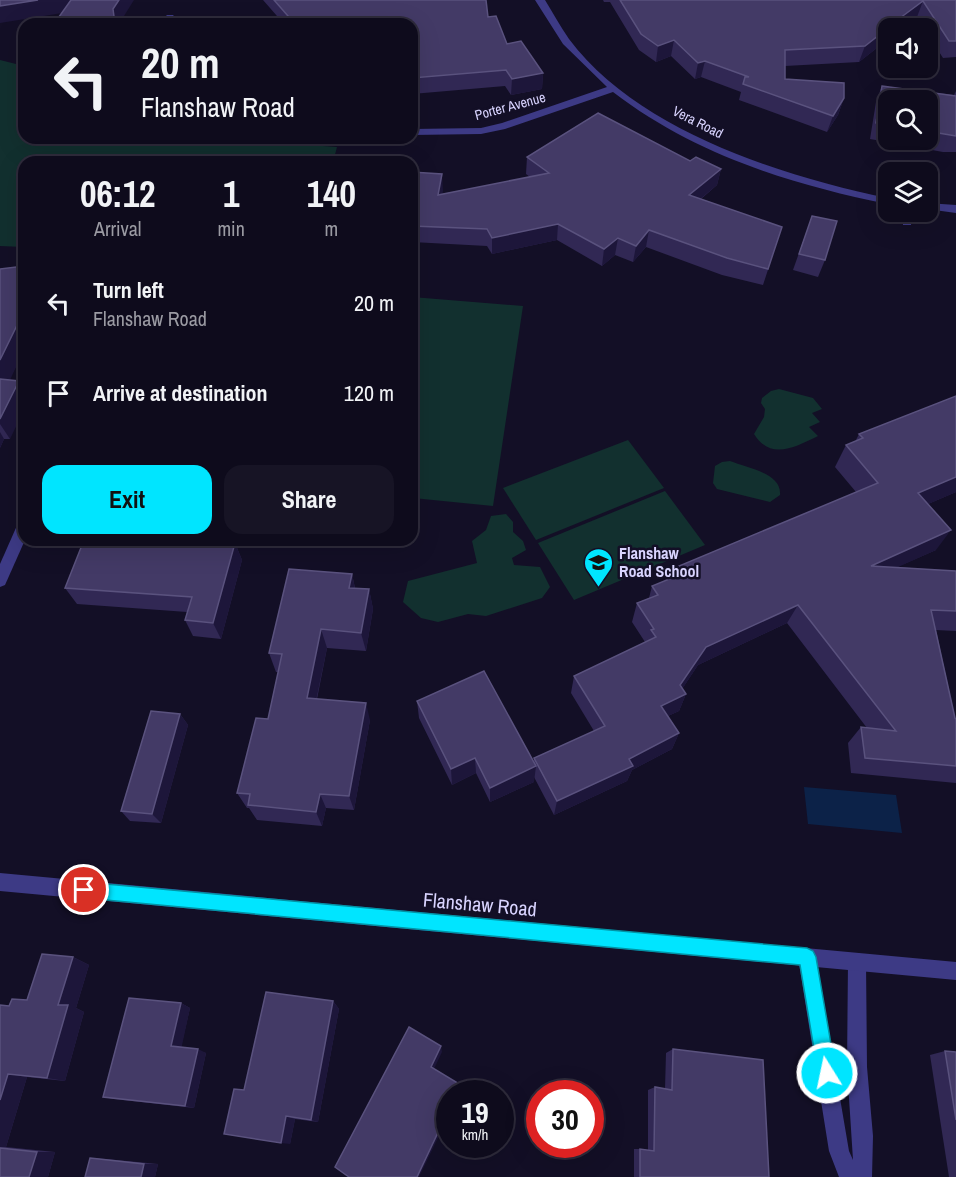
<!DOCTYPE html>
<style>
body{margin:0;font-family:"Archivo Narrow",sans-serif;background:#171425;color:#f1f3f6;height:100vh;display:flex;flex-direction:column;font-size:22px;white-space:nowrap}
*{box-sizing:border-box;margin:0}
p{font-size:20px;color:#9b9ba3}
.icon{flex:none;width:33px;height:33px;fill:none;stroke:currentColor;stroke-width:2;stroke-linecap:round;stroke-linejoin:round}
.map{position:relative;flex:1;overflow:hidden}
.sheet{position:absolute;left:18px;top:156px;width:400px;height:390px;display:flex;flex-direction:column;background:#0e0b1c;border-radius:18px;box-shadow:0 6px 24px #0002,0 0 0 2px #2e2b3b}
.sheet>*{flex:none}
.hud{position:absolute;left:18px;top:18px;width:400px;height:126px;border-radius:18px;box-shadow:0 6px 24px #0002,0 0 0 2px #2e2b3b;background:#0e0b1c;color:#f1f3f6;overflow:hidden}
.buttons{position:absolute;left:878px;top:18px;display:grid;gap:12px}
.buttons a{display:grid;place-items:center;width:60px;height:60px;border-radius:12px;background:#0e0b1c;box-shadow:0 6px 24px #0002,0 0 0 2px #2e2b3b;font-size:30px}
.speed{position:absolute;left:436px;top:1080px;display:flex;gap:12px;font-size:30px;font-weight:700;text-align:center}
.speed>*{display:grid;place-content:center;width:78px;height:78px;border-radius:50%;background:#0e0b1c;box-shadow:0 6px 24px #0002,0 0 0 2px #2e2b3b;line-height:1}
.speed small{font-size:15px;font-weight:400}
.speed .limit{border:9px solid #d22;background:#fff;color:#111}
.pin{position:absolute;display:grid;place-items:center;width:51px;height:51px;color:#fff;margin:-26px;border:3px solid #fff;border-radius:50%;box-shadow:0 2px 6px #0007}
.me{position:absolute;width:66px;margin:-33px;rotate:350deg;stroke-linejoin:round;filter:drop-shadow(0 0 4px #0008)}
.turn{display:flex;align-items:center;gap:21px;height:126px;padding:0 24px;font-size:27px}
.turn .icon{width:78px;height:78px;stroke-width:2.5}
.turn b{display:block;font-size:42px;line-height:51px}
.eta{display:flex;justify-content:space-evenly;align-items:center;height:102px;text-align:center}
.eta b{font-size:36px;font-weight:800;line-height:42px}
.button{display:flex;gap:12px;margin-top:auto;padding:12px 24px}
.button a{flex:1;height:69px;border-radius:18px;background:#00e5ff;color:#111;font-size:24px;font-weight:800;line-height:69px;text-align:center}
.button a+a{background:#171425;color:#f1f3f6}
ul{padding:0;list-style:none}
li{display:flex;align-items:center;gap:18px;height:90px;padding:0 24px}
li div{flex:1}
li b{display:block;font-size:22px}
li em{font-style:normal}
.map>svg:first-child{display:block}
.green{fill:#12302f}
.water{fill:#0c2248}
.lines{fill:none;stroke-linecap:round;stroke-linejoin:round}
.service{fill:#3d3a85;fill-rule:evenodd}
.minor{fill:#3d3a85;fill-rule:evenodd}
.tertiary{fill:#3d3a85;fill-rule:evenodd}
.wall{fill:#312854;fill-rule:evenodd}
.shaded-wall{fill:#1d163a}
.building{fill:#433a66;stroke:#5a527e;stroke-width:1.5}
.route{fill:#00e5ff;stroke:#0095a6;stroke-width:1.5}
.labels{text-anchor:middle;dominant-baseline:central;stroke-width:5;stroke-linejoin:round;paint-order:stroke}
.far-street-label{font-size:14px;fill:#d9d4ff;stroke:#130f26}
.poi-label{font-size:16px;font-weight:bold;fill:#d9d4ff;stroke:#130f26;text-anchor:start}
.near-street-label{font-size:20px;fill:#d9d4ff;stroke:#130f26}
</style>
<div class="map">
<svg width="956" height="1177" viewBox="0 0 956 1177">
<rect width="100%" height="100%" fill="#130f26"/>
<!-- green -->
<g class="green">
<polygon points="0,60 24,66 24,138 214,138 337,147 333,162 24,162 24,247 0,246"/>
<polygon points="412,297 523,306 493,506 413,498"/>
<path d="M 779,389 L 813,398 L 822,409 L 812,413 L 820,422 L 809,427 L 818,436 C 795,447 771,461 754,434 L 764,417 L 765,409 L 761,403 L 762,398 L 771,391 Z"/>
<polygon points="628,440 664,488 536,540 503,488"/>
<path d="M 730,461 C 747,468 782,473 780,495 L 770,502 L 717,489 L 713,483 L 715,466 L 722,462 Z"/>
<polygon points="665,491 705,545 574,600 538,543"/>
<polygon points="506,514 513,522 513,532 523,541 526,550 512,558 514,565 540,567 550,587 542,598 486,616 468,614 438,622 421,618 403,602 408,581 477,563 472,541 486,530 491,516"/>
</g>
<!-- water -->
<polygon class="water" points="804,787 896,795 902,833 808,824"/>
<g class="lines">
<!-- service -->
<polygon class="service" points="902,212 912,212 911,225 903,225"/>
<!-- minor -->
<g class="minor">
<path d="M 535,0 L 545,0 C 553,13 560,26 569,39 C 637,130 781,176 888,198 L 888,204 C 789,184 694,154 613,92 L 505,129 L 481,134 L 412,135 L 412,129 L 481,128 L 502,123 L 607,87 L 563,44 Z"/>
<polygon points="167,15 173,15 181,24 171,24 165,17"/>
<polygon points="927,203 956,205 956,213 927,209"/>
<polygon points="24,519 25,540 5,585 0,587 0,564 19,521"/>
<polygon points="807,948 814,950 816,957 849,1151 853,1160 847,1067 848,962 850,955 857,953 864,955 866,962 867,1067 873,1136 872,1177 839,1177 829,1151 798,957 800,950"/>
</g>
<!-- tertiary -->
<polygon class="tertiary" points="0,873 956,962 956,980 0,891"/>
</g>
<!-- wall -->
<g class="wall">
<polygon points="263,0 486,0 488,17 507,44 543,73 542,89 511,95 505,86 412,94 412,24 284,24"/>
<polygon points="603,0 956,0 956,57 943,58 927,33 927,28 924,28 917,17 902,28 888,28 888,39 886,40 887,36 882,44 859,62 785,66 785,79 844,98 838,115 827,132 739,100 741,92 701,77 695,79 671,56 656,62 639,50 610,2 604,2"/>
<path d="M 882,86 L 954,95 L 956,91 L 956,152 L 943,152 L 870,139 L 876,102 ZM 888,100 L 927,100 L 927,140 L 888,140 Z"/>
<polygon points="527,157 690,161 721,169 717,185 701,199 782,227 763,285 722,275 646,247 633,262 615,255 602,266 557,240 492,254 487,246 412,242 412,172 442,174 442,194 530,177 526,174"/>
<polygon points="812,216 825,260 818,277 793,270"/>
<polygon points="24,266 24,350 9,380 10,439 4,439 0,448 0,269"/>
<polygon points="956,396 956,492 928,504 936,550 897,567 956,571 956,631 936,630 955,718 956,719 956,783 851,773 848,743 861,727 867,728 787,623 698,665 682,689 686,694 679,711 668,716 679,733 672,749 632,770 627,781 554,815 534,777 534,782 490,802 476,773 452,785 419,718 417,701 534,762 534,758 594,731 571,693 574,676 645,642 632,622 637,603 649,598 652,586 676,576 679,566 856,492 835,467 846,445 855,442 859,434"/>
<polygon points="235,543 242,560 221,639 193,636 185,620 187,612 77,604 65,588"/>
<polygon points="352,574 355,588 369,589 373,609 366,651 327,648 317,699 370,720 354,810 326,808 322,826 257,820 249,808 247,808 237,793 268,719 278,672 276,672 269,653"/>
<polygon points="180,714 188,725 161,823 130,821 121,811"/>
<polygon points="73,957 89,965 76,1008 84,1012 65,1081 27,1077 6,1147 55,1152 48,1177 0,1177 0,1005 9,1006 27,1000"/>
<polygon points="333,1001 339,1009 318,1122 295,1119 290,1144 244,1090"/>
<polygon points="181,1003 190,1008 181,1047 206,1053 194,1108 114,1099 103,1097"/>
<polygon points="673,1049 769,1177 634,1177 634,1149 640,1149 648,1150 648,1090 655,1087 665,1089 666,1053"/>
<polygon points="945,1051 956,1052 956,1177 949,1177 930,1055"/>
<polygon points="90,1158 106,1159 158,1164 155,1177"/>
</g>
<!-- shaded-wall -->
<g class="shaded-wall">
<polygon points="38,0 77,0 81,10 0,23 0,6"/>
<polygon points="119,0 134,0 119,24 115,24 113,9"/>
<polygon points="923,1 917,17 902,28 891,28 892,24"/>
<polygon points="893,20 890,28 888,28 887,36 882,44 859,62 865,46"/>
<polygon points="674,40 671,56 656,62 658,46"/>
<polygon points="705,61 701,77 695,79 698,63"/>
<polygon points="543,73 542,89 511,95 512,79"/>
<polygon points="844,98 838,115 827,132 833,116"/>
<polygon points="721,169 717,185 686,211 689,195"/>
<polygon points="442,174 443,191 439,211 438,195"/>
<polygon points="558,224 557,240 492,254 492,238"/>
<polygon points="649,230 646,247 633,262 636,246"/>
<polygon points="618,238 615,255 602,266 604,249"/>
<polygon points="24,311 24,350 2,397 0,394 0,360"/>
<polygon points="19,381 24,389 24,410 10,439 0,424 0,419"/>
<polygon points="0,432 4,439 0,448"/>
<polygon points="956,477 956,492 905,514 918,493"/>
<polygon points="951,530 936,550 858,585 871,566"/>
<polygon points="235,543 242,560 221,639 213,623"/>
<polygon points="352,574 356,594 349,588"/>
<polygon points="369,589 373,609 366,651 361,633"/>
<polygon points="798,605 787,623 698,665 675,700 686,694 679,711 655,722 661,706 680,685 706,647"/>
<polygon points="321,629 327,648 313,715 307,698"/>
<polygon points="366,703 370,720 354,810 349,796"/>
<polygon points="180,714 188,725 161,823 152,814"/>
<polygon points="679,733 672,749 632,770 627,781 554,815 557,801 629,759"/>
<polygon points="475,758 476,773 452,785 451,769"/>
<polygon points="536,766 534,782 490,802 490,788"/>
<polygon points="320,794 326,808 322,826 316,812"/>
<polygon points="73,957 89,965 76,1008 84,1012 65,1081 47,1078 58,1005"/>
<polygon points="333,1001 339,1009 318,1122 311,1120"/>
<polygon points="181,1003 190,1008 181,1050 171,1046"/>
<polygon points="441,1046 442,1052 433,1071 431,1067"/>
<polygon points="198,1049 206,1053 194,1108 185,1106"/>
<polygon points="8,1074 27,1077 6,1147 0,1147 0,1100"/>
<polygon points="461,1085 462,1088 459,1094 457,1094"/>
<polygon points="450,1107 450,1113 419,1177 417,1177"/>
<polygon points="286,1116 295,1119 290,1144 281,1143"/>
<polygon points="37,1152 55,1152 48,1177 29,1177"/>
<polygon points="144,1164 158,1164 155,1177 141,1177"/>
</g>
<!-- building -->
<g class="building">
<polygon points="0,0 38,0 0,6"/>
<polygon points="71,0 119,0 113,9 115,24 56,24 56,21"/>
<polygon points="274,0 486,0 488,17 496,16 507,44 521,41 543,73 512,79 506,70 412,78 412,24 295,24"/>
<polygon points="620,0 956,0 956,41 949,41 923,1 892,24 893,20 888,28 865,46 785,50 785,79 844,83 844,98 833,116 743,84 745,77 749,77 705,61 698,63 674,40 658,46 641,34"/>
<polygon points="882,86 956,96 956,136 927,131 927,100 888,100 888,125 876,123"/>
<polygon points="598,113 690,161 696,157 721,169 689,195 782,227 768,269 727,258 649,230 636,246 618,238 604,249 558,224 492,238 487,229 412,226 412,172 442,174 438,195 549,173 527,157"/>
<polygon points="353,159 384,160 383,162 352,162"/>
<polygon points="812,216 837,221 825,260 799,254"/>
<polygon points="24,266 24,311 0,360 0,269"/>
<polygon points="0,379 19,381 0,419"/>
<polygon points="956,396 956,477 918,493 951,530 871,566 956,571 956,611 931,610 955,718 956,719 956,766 865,758 861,727 896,731 798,605 706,647 680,685 686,694 661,706 679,733 629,759 633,766 557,801 534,758 605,726 574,676 656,637 651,630 654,629 637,603 658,595 652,586 684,573 679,566 878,483 846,445 863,438 859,434"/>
<polygon points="84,540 201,540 235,543 213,623 185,620 192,597 65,588"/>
<polygon points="289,569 352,574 349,588 369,589 361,633 321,629 307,698 366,703 349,796 320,794 316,812 248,805 250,794 237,793 256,718 268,719 282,654 269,653"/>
<polygon points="484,671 536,766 490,788 475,758 451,769 417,701"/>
<polygon points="151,711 180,714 152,814 121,811"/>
<polygon points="42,954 73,957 58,1005 68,1005 47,1078 8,1074 0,1100 0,1005 9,1006 12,999 27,1000"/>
<polygon points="266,992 333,1001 311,1120 286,1116 281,1143 224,1134 234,1089 244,1090"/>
<polygon points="129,998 181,1003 171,1046 198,1049 185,1106 103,1097"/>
<polygon points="409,1027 441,1046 431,1067 461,1085 457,1094 450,1094 450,1107 417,1177 349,1177 335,1167"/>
<polygon points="673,1049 763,1060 769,1177 640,1177 640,1149 654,1151 655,1087 672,1090"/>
<polygon points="945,1051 956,1052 956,1120"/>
<polygon points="0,1148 37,1152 29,1177 0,1177"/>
<polygon points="90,1158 144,1164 141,1177 85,1177"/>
</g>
<!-- route -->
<polygon class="route" points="84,882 807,948 813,951 816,957 836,1073 834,1079 827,1082 821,1079 818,1073 800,965 84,898 78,896 76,890 78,884"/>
<!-- icons -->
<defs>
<symbol id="school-pin" viewBox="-11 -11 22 30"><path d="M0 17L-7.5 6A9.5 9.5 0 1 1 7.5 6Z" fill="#00e5ff" stroke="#130f26"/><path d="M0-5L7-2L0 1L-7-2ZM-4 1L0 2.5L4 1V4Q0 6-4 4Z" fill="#111"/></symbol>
</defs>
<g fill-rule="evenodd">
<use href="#school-pin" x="582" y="546" width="33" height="45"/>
</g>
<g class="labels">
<!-- far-street labels -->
<g class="far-street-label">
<text transform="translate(510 106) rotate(-15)">Porter Avenue</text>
<text transform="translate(698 122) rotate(27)">Vera Road</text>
</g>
<!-- poi labels -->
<g class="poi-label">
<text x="619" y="553">Flanshaw<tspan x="619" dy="18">Road School</tspan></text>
</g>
<!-- near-street labels -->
<g class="near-street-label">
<text transform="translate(480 904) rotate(5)">Flanshaw Road</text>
</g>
</g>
</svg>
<div class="buttons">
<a><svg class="icon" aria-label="sound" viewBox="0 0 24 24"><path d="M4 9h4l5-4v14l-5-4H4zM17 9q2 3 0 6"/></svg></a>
<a><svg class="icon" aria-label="search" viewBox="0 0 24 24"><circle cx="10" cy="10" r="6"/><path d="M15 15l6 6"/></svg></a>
<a><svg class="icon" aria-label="layers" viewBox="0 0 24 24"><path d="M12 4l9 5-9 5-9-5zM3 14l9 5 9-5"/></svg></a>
</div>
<div class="speed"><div>19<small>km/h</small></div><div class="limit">30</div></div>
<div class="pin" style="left:84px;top:890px;background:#d93025"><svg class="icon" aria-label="arrive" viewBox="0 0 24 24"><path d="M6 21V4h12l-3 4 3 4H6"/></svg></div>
<svg class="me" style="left:827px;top:1073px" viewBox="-20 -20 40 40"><circle r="17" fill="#00e5ff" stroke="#fff" stroke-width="3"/><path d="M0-11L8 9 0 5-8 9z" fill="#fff"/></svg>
<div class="hud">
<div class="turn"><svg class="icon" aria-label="left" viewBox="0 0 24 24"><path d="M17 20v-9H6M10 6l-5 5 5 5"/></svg><div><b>20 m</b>Flanshaw Road</div></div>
</div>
<section class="sheet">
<div class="eta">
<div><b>06:12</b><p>Arrival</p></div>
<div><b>1</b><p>min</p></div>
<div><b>140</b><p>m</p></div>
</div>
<ul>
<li><svg class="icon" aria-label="left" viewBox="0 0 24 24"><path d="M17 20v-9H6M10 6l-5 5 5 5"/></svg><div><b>Turn left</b><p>Flanshaw Road</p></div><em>20 m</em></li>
<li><svg class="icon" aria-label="arrive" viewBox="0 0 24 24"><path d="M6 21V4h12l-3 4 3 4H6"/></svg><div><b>Arrive at destination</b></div><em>120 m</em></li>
</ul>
<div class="button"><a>Exit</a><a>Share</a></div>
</section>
</div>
